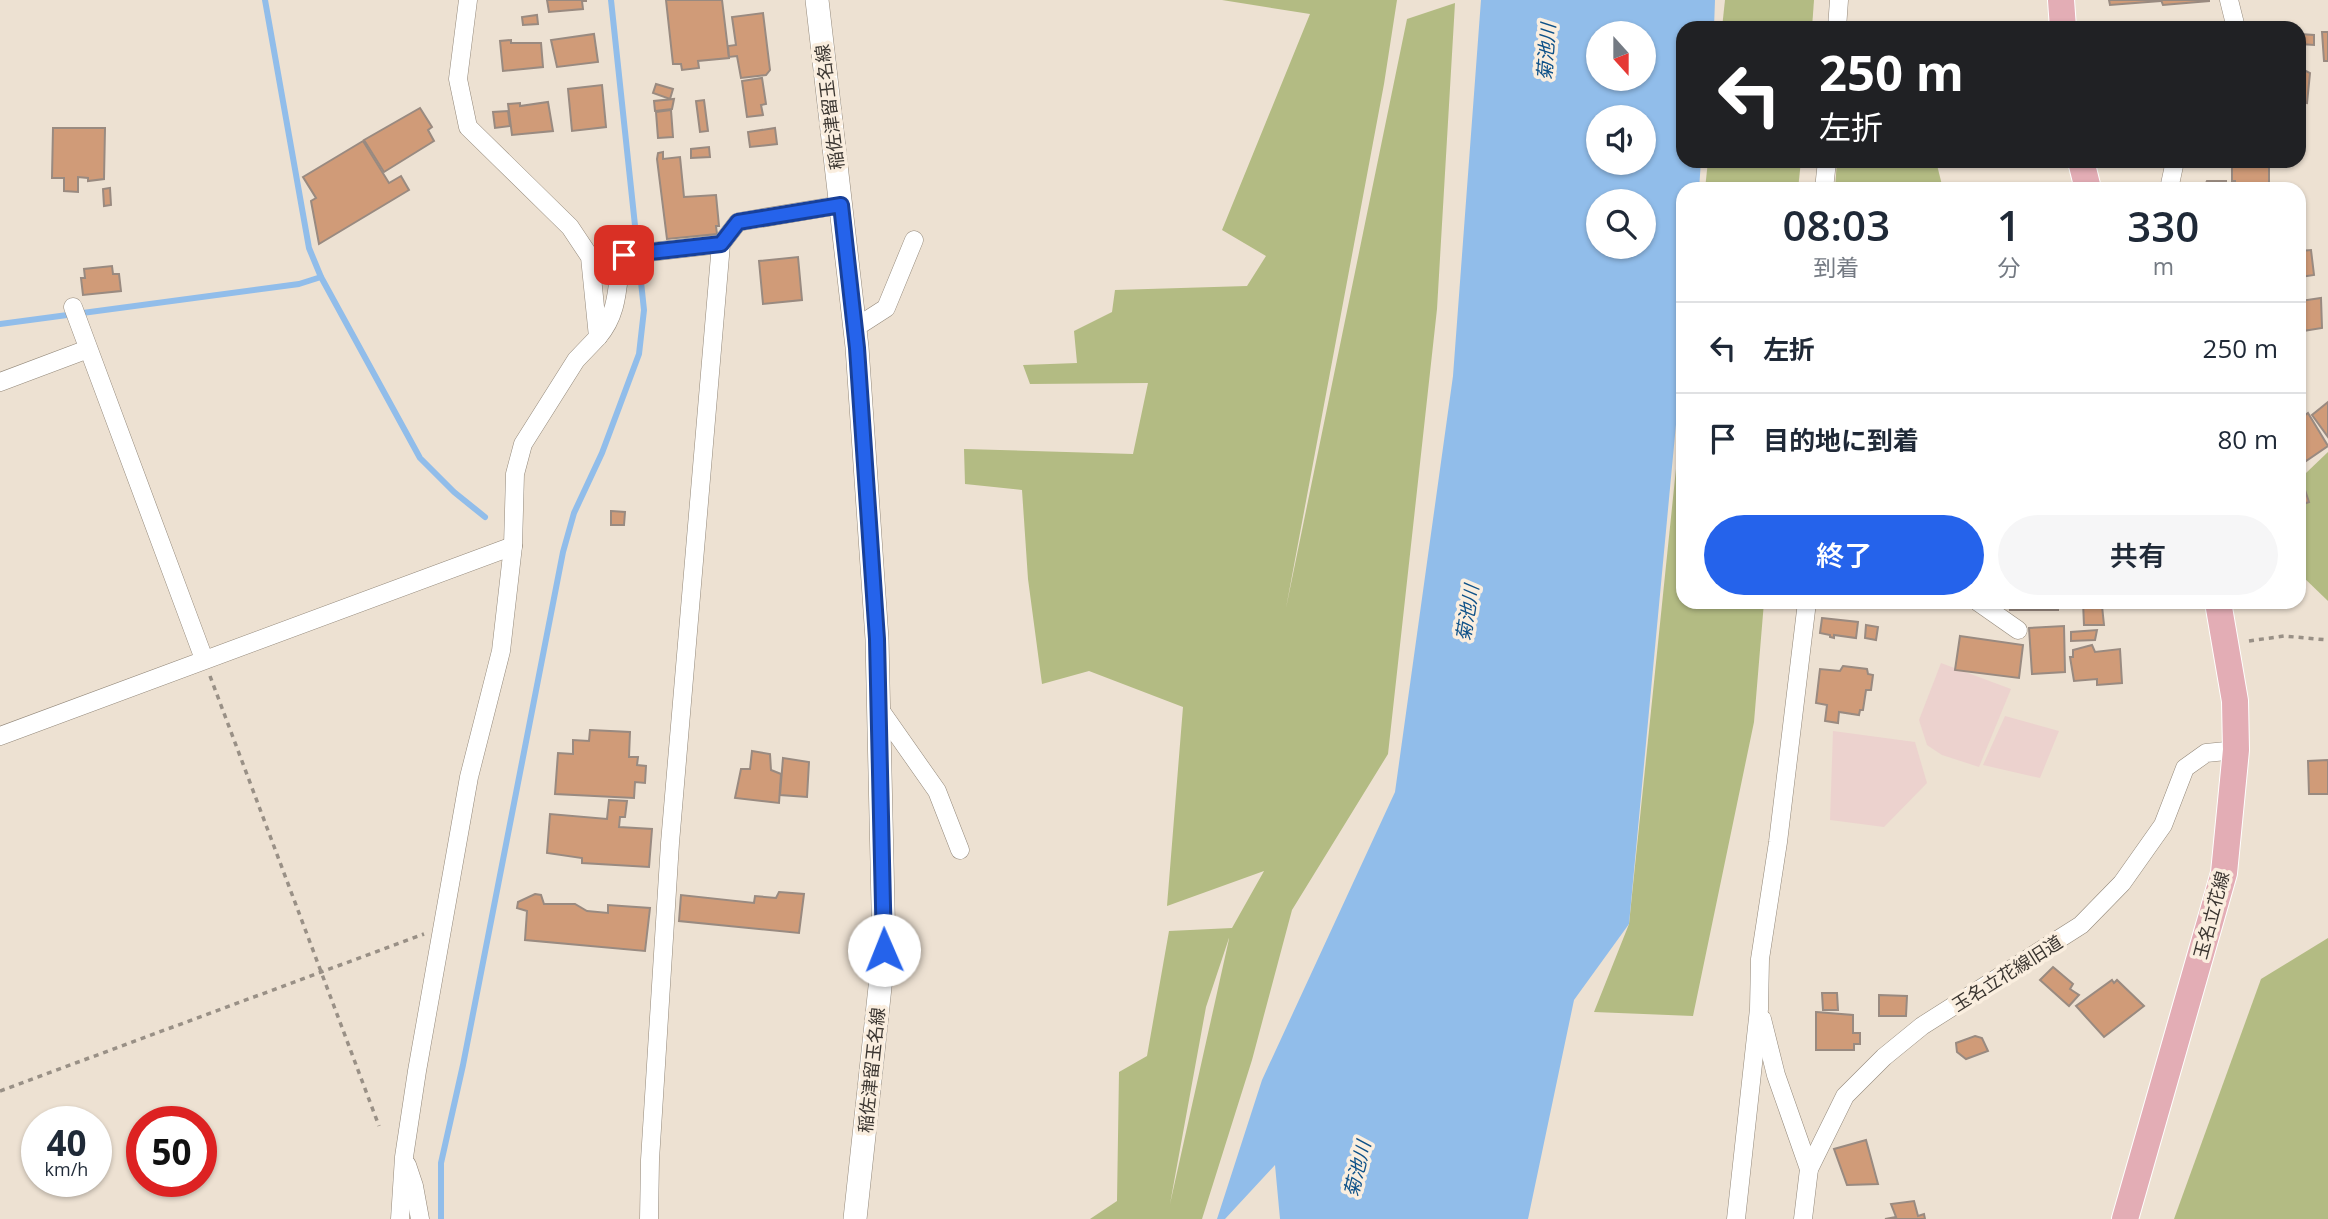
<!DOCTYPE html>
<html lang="ja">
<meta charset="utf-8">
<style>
body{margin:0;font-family:"Open Sans","Noto Sans JP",sans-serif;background:#f6f6f7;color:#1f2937;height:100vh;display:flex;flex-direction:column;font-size:26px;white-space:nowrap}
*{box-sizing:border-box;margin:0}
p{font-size:23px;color:#747a83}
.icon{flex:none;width:38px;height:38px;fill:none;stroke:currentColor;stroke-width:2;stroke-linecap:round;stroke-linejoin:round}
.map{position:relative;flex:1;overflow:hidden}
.details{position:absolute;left:1676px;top:182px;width:630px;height:427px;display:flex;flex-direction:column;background:#fff;border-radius:21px;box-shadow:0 2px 5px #0004}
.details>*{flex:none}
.hud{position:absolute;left:1676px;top:21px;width:630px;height:147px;border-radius:21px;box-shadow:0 2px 5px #0004;background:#202124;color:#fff;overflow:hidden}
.needle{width:46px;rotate:159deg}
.controls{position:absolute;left:1586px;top:21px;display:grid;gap:14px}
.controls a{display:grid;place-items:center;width:70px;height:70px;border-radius:50%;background:#fff;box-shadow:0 2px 5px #0004;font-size:35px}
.speed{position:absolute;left:21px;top:1106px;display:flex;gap:14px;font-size:35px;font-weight:700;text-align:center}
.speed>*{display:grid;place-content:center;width:91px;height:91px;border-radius:50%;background:#fff;box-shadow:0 2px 5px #0004;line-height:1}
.speed small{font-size:18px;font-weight:400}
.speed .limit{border:10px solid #d22;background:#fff;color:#111}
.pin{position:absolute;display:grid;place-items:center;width:60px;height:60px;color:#fff;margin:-30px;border-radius:14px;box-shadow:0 4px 10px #0006}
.me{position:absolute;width:77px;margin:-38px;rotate:359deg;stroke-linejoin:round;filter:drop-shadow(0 0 5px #0008)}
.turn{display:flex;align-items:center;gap:24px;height:147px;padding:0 28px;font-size:32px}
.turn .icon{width:91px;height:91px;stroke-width:2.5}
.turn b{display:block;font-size:49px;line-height:60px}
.eta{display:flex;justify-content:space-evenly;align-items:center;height:119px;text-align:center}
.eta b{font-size:42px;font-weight:600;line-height:49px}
.action{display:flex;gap:14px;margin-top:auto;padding:14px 28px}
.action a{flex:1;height:80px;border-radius:42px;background:#2563eb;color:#fff;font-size:28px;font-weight:600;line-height:80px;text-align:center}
.action a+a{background:#f6f6f7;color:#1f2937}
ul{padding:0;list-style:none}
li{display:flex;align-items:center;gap:21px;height:91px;padding:0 28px;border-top:2px solid #e0e1e3}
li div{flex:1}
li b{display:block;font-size:26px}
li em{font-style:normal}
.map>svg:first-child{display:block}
.education{fill:#ecd2ce}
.green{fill:#b3bb83;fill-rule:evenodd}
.water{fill:#91bdea;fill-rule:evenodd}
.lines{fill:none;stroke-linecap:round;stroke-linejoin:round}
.stream{stroke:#91bdea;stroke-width:6}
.building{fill:#d09b78;stroke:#998a80;stroke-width:2}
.street-casing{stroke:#93887a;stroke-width:19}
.secondary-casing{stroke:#93887a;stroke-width:24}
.primary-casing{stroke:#fff;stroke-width:28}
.path{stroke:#999086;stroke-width:3.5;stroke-dasharray:5 5;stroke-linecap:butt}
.street{stroke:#fff;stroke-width:18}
.secondary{stroke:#fff;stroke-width:23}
.primary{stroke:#e3adb5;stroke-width:26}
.route-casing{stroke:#184099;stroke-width:18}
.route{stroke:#2563eb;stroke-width:12}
.labels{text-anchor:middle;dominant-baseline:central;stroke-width:7;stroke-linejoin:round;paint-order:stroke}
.street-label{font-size:18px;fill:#3b3631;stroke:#faeedf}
.water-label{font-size:19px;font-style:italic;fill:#0e5188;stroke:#faeedf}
</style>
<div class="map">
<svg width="2328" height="1219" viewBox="0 0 2328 1219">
<rect width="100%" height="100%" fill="#ede1d2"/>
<!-- education -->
<g class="education">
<polygon points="1941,663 2011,689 1979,767 1942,755 1927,745 1919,720"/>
<polygon points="2005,716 2059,731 2040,778 1983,765"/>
<polygon points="1833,731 1915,742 1927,783 1884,827 1830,820"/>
</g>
<!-- green -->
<g class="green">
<path d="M 1222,0 L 1397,0 L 1384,84 L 1286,608 L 1407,19 L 1455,3 L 1437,309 L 1388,754 L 1292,910 L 1252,1060 L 1202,1219 L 1090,1219 L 1117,1201 L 1119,1072 L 1147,1056 L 1169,931 L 1232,928 L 1264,871 L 1167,906 L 1183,707 L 1089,671 L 1042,684 L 1028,579 L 1022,490 L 965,484 L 964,449 L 1133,454 L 1148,383 L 1030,384 L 1023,365 L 1077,363 L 1074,331 L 1112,312 L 1115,290 L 1247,286 L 1266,256 L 1222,230 L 1310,14 ZM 1229,938 L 1229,939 L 1170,1204 L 1206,1007 Z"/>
<polygon points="1725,0 1814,0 1812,28 1722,28"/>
<polygon points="1708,161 1801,161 1798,189 1705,189"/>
<polygon points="1837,161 1936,161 1943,189 1835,189"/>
<polygon points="1683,401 1684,602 1764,602 1754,722 1693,1016 1594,1012 1629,924"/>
<polygon points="2328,452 2328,601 2300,574 2300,484 2306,473"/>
<polygon points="2328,938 2328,1219 2174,1219 2261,979"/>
</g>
<!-- water -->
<path class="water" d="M 1481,0 L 1715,0 L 1714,28 L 1684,28 L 1684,161 L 1701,161 L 1699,189 L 1684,189 L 1683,350 L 1629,924 L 1574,1000 L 1528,1219 L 1280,1219 L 1275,1165 L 1225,1219 L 1217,1219 L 1262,1080 L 1395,792 L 1453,376 ZM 1598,33 L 1643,33 L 1643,79 L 1598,79 ZM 1598,117 L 1643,117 L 1643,163 L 1598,163 ZM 1598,201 L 1643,201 L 1643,247 L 1598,247 Z"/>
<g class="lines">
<!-- stream -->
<g class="stream">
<polyline points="265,0 309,248 321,277 420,458 454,492 485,517"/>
<polyline points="0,324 299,284 321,277"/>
<polyline points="441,1219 441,1163 463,1065 563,552 574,513 602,453 639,354 644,310 611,0"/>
</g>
</g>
<!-- building -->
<g class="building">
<polygon points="547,0 586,0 586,1 582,1 583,9 549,12"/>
<polygon points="666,0 722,0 729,58 698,61 699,68 682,70 681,64 673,64"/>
<polygon points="2109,0 2160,0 2160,1 2110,5"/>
<polygon points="2161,0 2209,0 2209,1 2163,5"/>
<polygon points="763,13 770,70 766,75 741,78 737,56 729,57 728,46 736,45 732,17"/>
<polygon points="537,15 538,24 523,25 522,17"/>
<polygon points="2322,32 2328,32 2328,61 2324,61"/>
<polygon points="594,34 598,62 557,67 551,40"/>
<polygon points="2300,34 2314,35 2314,45 2300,44"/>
<polygon points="511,40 511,43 541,43 543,67 503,71 500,41"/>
<polygon points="2300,68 2310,73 2307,103 2300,102"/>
<polygon points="762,78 766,104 761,105 763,115 747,117 742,81"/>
<polygon points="656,84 673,89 670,99 653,93"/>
<polygon points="602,85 606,127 572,131 568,89"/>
<polygon points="674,99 672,109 655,111 654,101"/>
<polygon points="704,100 708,131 700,132 696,101"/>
<polygon points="548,102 553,131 512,135 508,104 520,103 520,106"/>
<polygon points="420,108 432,127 428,130 434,141 384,172 364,140"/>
<polygon points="671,110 673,137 658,138 656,112"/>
<polygon points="508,111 510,126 495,128 493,112"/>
<polygon points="53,128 105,128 104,179 88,181 88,178 78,177 78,192 64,191 64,178 52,178"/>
<polygon points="775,128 777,144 750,147 748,132"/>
<polygon points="363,141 389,183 401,176 409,190 319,244 311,201 316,198 303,177"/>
<polygon points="709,147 710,157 691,158 691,149"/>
<polygon points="663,152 663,159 680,157 684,197 716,195 719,226 716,226 717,234 667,239 657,159 658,153"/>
<polygon points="2226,161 2269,161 2269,189 2251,189 2251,185 2248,185 2248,189 2203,189 2207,181 2226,181 2226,184 2235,184 2235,181 2232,181 2232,163"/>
<polygon points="110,188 111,205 104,206 103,189"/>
<polygon points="2311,250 2314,275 2300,277 2300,251"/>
<polygon points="798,257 802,300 763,304 759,261"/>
<polygon points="112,266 113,274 119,274 121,291 83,295 81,278 85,278 84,269"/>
<polygon points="2321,298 2322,328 2303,331 2300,301"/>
<polygon points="2328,402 2328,437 2312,415"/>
<polygon points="2308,413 2328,446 2306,461 2300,451 2300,419"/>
<polygon points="2300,475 2309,502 2300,505"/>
<polygon points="611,511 625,512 624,525 611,525"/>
<polygon points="2009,602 2058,602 2058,610 2010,610"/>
<polygon points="2083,602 2131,602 2131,604 2102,606 2104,625 2084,625"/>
<polygon points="1822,618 1858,622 1856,638 1834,635 1834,638 1830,637 1830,635 1820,633"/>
<polygon points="1866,625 1878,627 1876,640 1865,638"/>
<polygon points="2064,626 2065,672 2032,674 2029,628"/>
<polygon points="2097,630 2095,640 2071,641 2071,632"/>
<polygon points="1960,636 2023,645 2019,678 1955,670"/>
<polygon points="2092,645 2095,652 2120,649 2122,683 2097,685 2097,679 2074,681 2070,657 2073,657 2073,650"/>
<polygon points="1843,666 1867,669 1868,674 1873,675 1871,690 1866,690 1863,710 1860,710 1859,715 1839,712 1838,723 1825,721 1827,705 1816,703 1820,669 1840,671"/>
<polygon points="590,730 630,732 629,757 638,757 637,765 646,766 645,783 635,782 634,798 555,794 558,753 573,754 573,740 589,741"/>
<polygon points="752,751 770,754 771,770 781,774 779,803 735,798 741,769 750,769"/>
<polygon points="783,758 809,762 807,797 780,795"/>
<polygon points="2328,760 2328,794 2309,794 2308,761"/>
<polygon points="609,800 627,801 625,817 620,817 619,827 652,829 649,867 582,863 582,858 547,853 550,814 607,819"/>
<polygon points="779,892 804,894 799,933 679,921 681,895 754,903 755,896 776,898"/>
<polygon points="535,894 541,895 544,904 575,904 587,911 608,913 608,905 650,908 645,951 525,940 527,911 517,908 518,902"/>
<polygon points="2053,967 2073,984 2070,989 2079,995 2069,1006 2040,980"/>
<polygon points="2112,980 2114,983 2117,980 2144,1006 2104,1037 2076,1006"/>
<polygon points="1822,993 1837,993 1838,1010 1823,1010"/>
<polygon points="1879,995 1907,996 1906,1016 1879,1016"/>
<polygon points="1816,1012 1853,1015 1853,1033 1860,1033 1860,1044 1854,1044 1854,1050 1816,1050"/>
<polygon points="1975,1036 1982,1038 1988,1051 1966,1059 1957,1052 1956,1043"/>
<polygon points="1866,1140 1878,1184 1847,1185 1834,1149"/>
<polygon points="1914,1201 1918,1216 1924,1214 1925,1219 1885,1219 1896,1217 1891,1204"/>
</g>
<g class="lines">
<defs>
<g id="street">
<polyline points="2229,0 2236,28"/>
<polyline points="1837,28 1839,0"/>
<polyline points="1824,189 1827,161"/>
<polyline points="2169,189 2175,161"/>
<polyline points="73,307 204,659"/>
<polyline points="855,328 886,308 914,240"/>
<path d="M 598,337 C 618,314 617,288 621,259 L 624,255 L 721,244"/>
<polyline points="0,382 88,349"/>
<polyline points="1978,602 2018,630"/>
<polyline points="878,707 937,791 960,850"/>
<polyline points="0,736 513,546"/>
<polyline points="1762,1019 1776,1075 1809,1169"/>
<polyline points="407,1165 414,1186 420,1219"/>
<polyline points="400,1219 404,1157 417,1071 469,777 501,651 513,546 515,474 523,444 576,360 598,337 590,257 570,227 468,127 458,79 468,0"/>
<polyline points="649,1219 650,1160 670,843 721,244 738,222 840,205"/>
<polyline points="1736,1219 1759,1009 1760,959 1778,842 1807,602"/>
<polyline points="1803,1219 1809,1169 1845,1096 1884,1057 1922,1026 2081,925 2122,883 2163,825 2185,768 2206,753 2236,750"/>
</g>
<polyline id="secondary" points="817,0 857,347 877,639 884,950 855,1219"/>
<g id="primary">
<polyline points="2061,0 2063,28"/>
<polyline points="2081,161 2088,189"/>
<polyline points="2125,1219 2224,873 2236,750 2235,701 2218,602"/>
</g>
</defs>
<!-- street casing -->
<use href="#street" class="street-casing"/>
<!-- secondary casing -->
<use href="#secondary" class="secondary-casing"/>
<!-- primary casing -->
<use href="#primary" class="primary-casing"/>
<!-- path -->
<g class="path">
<polyline points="2249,641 2284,636 2328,640"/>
<polyline points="210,676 379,1126"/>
<polyline points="0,1091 424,934"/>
</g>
<!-- street -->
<use href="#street" class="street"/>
<!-- secondary -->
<use href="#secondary" class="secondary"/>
<!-- primary -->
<use href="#primary" class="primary"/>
</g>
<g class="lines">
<defs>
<polyline id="route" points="624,255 721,244 738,222 841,205 857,348 877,639 884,950"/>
</defs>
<!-- route casing -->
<use href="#route" class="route-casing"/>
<!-- route -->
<use href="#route" class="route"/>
</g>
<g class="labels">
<!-- street labels -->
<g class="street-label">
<text transform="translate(829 107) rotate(-97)">稲佐津留玉名線</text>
<text transform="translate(2211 915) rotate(-75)">玉名立花線</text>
<text transform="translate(2007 973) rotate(-32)">玉名立花線旧道</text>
<text transform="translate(871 1070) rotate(-84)">稲佐津留玉名線</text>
</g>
<!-- water labels -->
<g class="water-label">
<text transform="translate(1546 52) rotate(-86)">菊池川</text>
<text transform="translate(1467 613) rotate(-81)">菊池川</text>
<text transform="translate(1357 1169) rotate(-76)">菊池川</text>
</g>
</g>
</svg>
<div class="controls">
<a><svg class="needle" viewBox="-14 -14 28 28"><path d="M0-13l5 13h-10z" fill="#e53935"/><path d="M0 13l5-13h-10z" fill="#747a83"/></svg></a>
<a><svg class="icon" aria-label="sound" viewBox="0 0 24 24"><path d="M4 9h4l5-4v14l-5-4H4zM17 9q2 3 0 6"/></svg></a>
<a><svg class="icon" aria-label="search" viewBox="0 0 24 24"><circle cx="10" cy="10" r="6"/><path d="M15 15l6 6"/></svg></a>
</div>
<div class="speed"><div>40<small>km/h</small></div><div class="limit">50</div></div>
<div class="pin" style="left:624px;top:255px;background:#d93025"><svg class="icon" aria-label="arrive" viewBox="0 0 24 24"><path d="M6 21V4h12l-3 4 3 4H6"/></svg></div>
<svg class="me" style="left:884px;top:950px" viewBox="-20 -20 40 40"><circle r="19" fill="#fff"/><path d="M0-13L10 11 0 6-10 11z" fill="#2563eb"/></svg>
<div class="hud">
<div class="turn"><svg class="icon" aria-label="left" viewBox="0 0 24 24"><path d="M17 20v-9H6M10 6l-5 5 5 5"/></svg><div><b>250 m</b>左折</div></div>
</div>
<section class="details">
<div class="eta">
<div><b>08:03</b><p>到着</p></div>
<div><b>1</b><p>分</p></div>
<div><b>330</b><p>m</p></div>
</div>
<ul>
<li><svg class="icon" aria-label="left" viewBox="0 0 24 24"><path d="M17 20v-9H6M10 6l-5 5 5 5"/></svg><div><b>左折</b></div><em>250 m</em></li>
<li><svg class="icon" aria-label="arrive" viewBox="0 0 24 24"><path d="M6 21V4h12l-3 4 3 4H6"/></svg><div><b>目的地に到着</b></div><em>80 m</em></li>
</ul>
<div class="action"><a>終了</a><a>共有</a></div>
</section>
</div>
